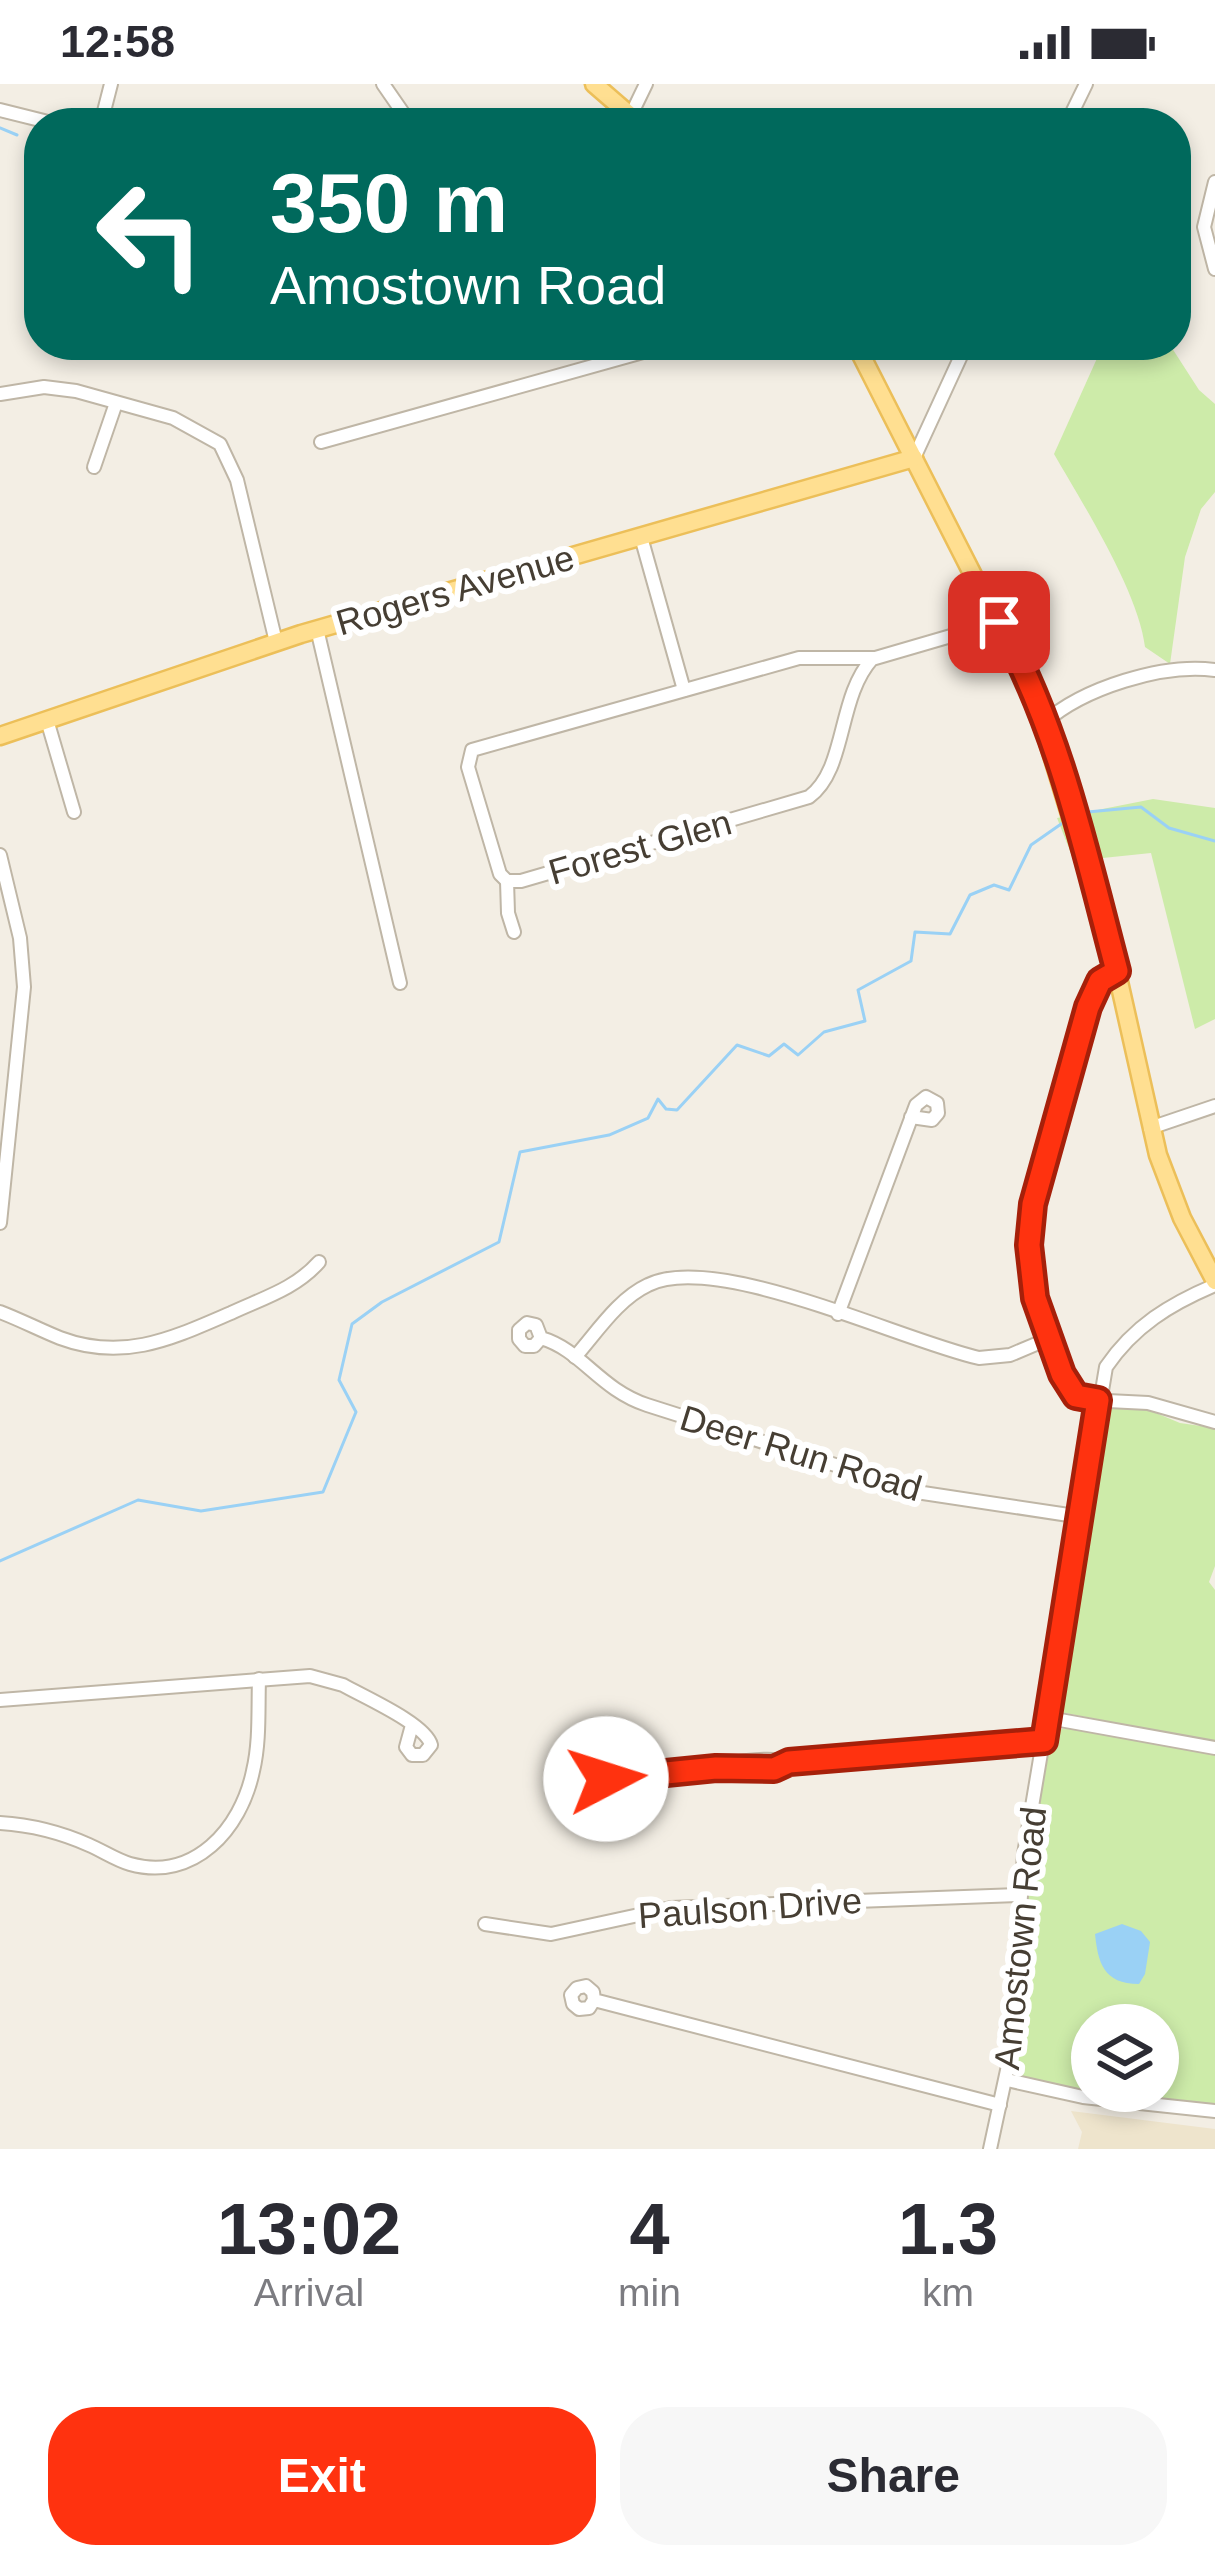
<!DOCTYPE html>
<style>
body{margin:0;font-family:Helvetica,sans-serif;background:#f7f7f7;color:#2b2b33;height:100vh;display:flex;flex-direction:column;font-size:45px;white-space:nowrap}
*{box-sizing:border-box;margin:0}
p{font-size:39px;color:#7c7c81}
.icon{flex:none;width:66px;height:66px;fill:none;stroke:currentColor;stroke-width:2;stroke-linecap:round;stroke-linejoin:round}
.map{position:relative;height:2065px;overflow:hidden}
.side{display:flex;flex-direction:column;background:#fff;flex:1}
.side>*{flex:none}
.hud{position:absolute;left:24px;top:24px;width:1167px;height:252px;border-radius:48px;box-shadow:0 6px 18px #0003;background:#00695c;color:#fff;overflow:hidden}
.controls{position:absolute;left:1071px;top:1920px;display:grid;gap:24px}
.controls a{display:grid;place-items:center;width:108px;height:108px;border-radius:50%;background:#fff;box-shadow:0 6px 18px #0003;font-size:60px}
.pin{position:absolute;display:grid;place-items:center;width:102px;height:102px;color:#fff;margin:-51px;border-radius:24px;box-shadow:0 6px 18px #0006}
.me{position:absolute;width:132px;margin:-66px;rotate:85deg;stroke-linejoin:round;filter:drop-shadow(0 0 9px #0008)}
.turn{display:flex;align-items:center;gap:42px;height:252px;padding:0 48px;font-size:54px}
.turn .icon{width:156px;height:156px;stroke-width:2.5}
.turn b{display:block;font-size:84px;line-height:102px}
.eta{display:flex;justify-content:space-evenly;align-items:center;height:204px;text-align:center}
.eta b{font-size:72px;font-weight:600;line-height:84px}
.button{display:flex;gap:24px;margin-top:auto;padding:24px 48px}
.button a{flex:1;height:138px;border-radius:48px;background:#ff320f;color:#fff;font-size:48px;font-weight:600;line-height:138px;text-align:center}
.button a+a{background:#f7f7f7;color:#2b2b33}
.status{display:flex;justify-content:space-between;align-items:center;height:84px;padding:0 60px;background:#fff;direction:ltr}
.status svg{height:33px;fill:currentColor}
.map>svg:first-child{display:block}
.education{fill:#eee4cc}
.green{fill:#cdeba9;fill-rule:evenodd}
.water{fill:#9ad1f5}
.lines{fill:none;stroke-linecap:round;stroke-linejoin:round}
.stream{stroke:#9ad1f5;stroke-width:3}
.minor-casing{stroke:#bfb6a6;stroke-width:16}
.major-casing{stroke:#ecbf59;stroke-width:21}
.minor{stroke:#fff;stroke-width:12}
.major{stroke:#ffdf91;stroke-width:16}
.route-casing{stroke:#a6200a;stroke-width:30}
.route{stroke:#ff320f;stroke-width:21}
.labels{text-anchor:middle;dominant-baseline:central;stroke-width:12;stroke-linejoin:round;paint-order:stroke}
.street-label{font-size:36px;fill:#463e33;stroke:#fff}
</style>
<div class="status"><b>12:58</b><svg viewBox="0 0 49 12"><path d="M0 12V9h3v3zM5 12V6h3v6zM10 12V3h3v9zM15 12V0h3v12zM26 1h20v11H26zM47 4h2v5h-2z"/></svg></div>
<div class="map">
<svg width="1215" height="2065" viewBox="0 0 1215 2065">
<rect width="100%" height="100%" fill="#f3eee4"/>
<!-- education -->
<polygon class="education" points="1071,2027 1215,2045 1215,2065 1078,2065 1082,2048"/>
<!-- green -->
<g class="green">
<path d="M 1103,261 L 1170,261 L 1199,306 L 1215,320 L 1215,408 L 1201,425 L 1185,473 L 1170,580 L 1145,563 C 1139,509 1083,420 1054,370 Z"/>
<polygon points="1153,715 1215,724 1215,935 1195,945 1151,769 1074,777 1057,734"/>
<polygon points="1107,1322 1144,1324 1180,1339 1215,1344 1215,1482 1209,1498 1215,1506 1215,1658 1060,1628 1058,1620 1103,1326"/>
<path d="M 1068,1644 L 1215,1670 L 1215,2022 L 1137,2011 L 1090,2010 L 1023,1993 L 1015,1988 L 1026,1796 L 1052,1651 L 1059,1645 ZM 1092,1941 L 1158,1941 L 1158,2007 L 1092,2007 Z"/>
</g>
<!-- water -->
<path class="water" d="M 1122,1840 L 1141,1847 L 1150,1858 L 1145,1890 L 1139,1900 C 1103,1900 1098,1878 1095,1850 Z"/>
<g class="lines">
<!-- stream -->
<g class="stream">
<polyline points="0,44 17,51"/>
<polyline points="1077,729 1141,723 1169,744 1215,757"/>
<polyline points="0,1477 138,1416 201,1427 323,1408 356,1328 339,1296 352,1240 382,1218 499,1158 520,1068 609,1051 648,1034 658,1015 666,1025 677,1026 737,961 769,972 784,960 798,971 824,948 865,937 858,906 911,877 915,848 950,850 970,811 994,801 1009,806 1031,761 1064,738"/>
</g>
<defs>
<g id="minor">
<polyline points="383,0 410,39"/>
<polyline points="0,26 52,39"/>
<polyline points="630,33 646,0"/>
<polyline points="101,39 111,0"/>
<polyline points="1067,39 1086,0"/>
<polyline points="1215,98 1204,143 1215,185"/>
<polyline points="0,310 44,303 76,307 173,334 220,360 237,396 276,558"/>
<polyline points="321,358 668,261"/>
<polyline points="914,374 966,261"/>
<polyline points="94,383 116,319"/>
<polyline points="641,453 684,606"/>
<polyline points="317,545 400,899"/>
<path d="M 875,574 L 799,574 L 472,666 L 468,683 L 500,790 L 507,797 L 521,797 L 809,713 C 847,685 837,614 872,575 L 999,538"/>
<polyline points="47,636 74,728"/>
<path d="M 1044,639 C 1083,604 1163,579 1215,586"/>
<polyline points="0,771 20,854 24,903 0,1139"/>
<polyline points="507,797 508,829 514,848"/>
<polyline points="1117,887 1100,897 1090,917 1031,1129 1030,1180 1040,1230 1065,1297 1076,1312 1088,1316 1148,1319 1215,1338"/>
<polyline points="1150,1044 1215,1022"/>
<path d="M 0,1228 C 21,1236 40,1246 60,1254 C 124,1278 173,1254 231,1229 C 263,1214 295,1205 319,1178"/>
<polyline points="838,1230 916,1021 926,1013 937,1019 938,1029 932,1036 911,1033"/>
<path d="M 541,1254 L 534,1262 L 525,1262 L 519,1255 L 519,1246 L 527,1239 L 536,1241 L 541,1254 C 582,1266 599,1305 647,1321 L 923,1409 L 1082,1433"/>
<path d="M 575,1273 C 597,1248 618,1215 648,1201 C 716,1167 900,1256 979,1274 L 1010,1271 L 1048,1255"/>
<path d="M 0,1616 L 310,1592 L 343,1601 C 364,1613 426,1640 431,1661 L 423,1671 L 412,1671 L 406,1663 L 412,1641"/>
<polyline points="1049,1634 1215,1664"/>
<polyline points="744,1685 774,1685 788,1679"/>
<path d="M 585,1688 L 578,1693 L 566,1691 L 561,1684 L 562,1673 L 571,1666 L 580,1668 L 587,1676 L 585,1688 C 633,1713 737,1665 789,1678 L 1044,1657"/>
<path d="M 0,1739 C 32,1741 60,1748 89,1761 C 103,1767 116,1776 130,1780 C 194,1798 241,1745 253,1687 C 260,1658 258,1626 259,1595"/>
<polyline points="485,1840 551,1850 671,1824 1018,1811"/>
<polyline points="594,1916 589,1924 579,1925 573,1920 571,1911 577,1904 586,1902 593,1908 594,1916 1000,2021"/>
<polyline points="1007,1996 1083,2013 1215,2027"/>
<path d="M 990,2065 L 1009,1977 L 1024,1770 L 1106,1283 C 1134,1242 1170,1220 1215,1201"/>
</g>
<g id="major">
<polyline points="594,0 639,39"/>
<polyline points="856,261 1033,609 1113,871 1158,1071 1182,1134 1215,1197"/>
<polyline points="0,652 301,550 914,374"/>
</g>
</defs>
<!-- minor casing -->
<use href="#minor" class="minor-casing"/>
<!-- major casing -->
<use href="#major" class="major-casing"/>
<!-- minor -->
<use href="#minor" class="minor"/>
<!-- major -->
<use href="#major" class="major"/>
</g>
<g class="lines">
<defs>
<path id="route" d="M 606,1695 L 716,1684 L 774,1685 L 789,1678 L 1044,1657 L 1098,1316 L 1076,1312 L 1062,1290 L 1035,1214 L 1029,1161 L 1033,1120 L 1088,923 L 1100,897 L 1117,887 C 1086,770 1059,644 999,538"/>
</defs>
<!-- route casing -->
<use href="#route" class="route-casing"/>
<!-- route -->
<use href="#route" class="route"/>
</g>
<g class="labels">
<!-- street labels -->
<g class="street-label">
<text transform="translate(455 506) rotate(-16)">Rogers Avenue</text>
<text transform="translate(640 763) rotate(-16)">Forest Glen</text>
<text transform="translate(801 1369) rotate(17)">Deer Run Road</text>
<text transform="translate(750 1824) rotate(-4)">Paulson Drive</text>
<text transform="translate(1020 1854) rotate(-84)">Amostown Road</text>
</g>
</g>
</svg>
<div class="controls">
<a><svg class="icon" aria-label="layers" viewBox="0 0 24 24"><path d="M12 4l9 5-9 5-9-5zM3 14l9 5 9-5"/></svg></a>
</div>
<div class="pin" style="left:999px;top:538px;background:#d93025"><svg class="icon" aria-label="arrive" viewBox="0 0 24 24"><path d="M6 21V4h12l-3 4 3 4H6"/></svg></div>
<svg class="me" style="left:606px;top:1695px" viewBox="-20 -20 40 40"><circle r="19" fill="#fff"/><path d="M0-13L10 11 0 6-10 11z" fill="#ff320f"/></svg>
<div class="hud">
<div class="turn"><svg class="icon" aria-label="left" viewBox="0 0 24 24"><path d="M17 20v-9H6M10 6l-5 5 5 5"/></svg><div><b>350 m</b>Amostown Road</div></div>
</div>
</div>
<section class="side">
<div class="eta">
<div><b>13:02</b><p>Arrival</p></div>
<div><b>4</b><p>min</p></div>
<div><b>1.3</b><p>km</p></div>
</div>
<div class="button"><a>Exit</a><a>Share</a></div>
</section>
